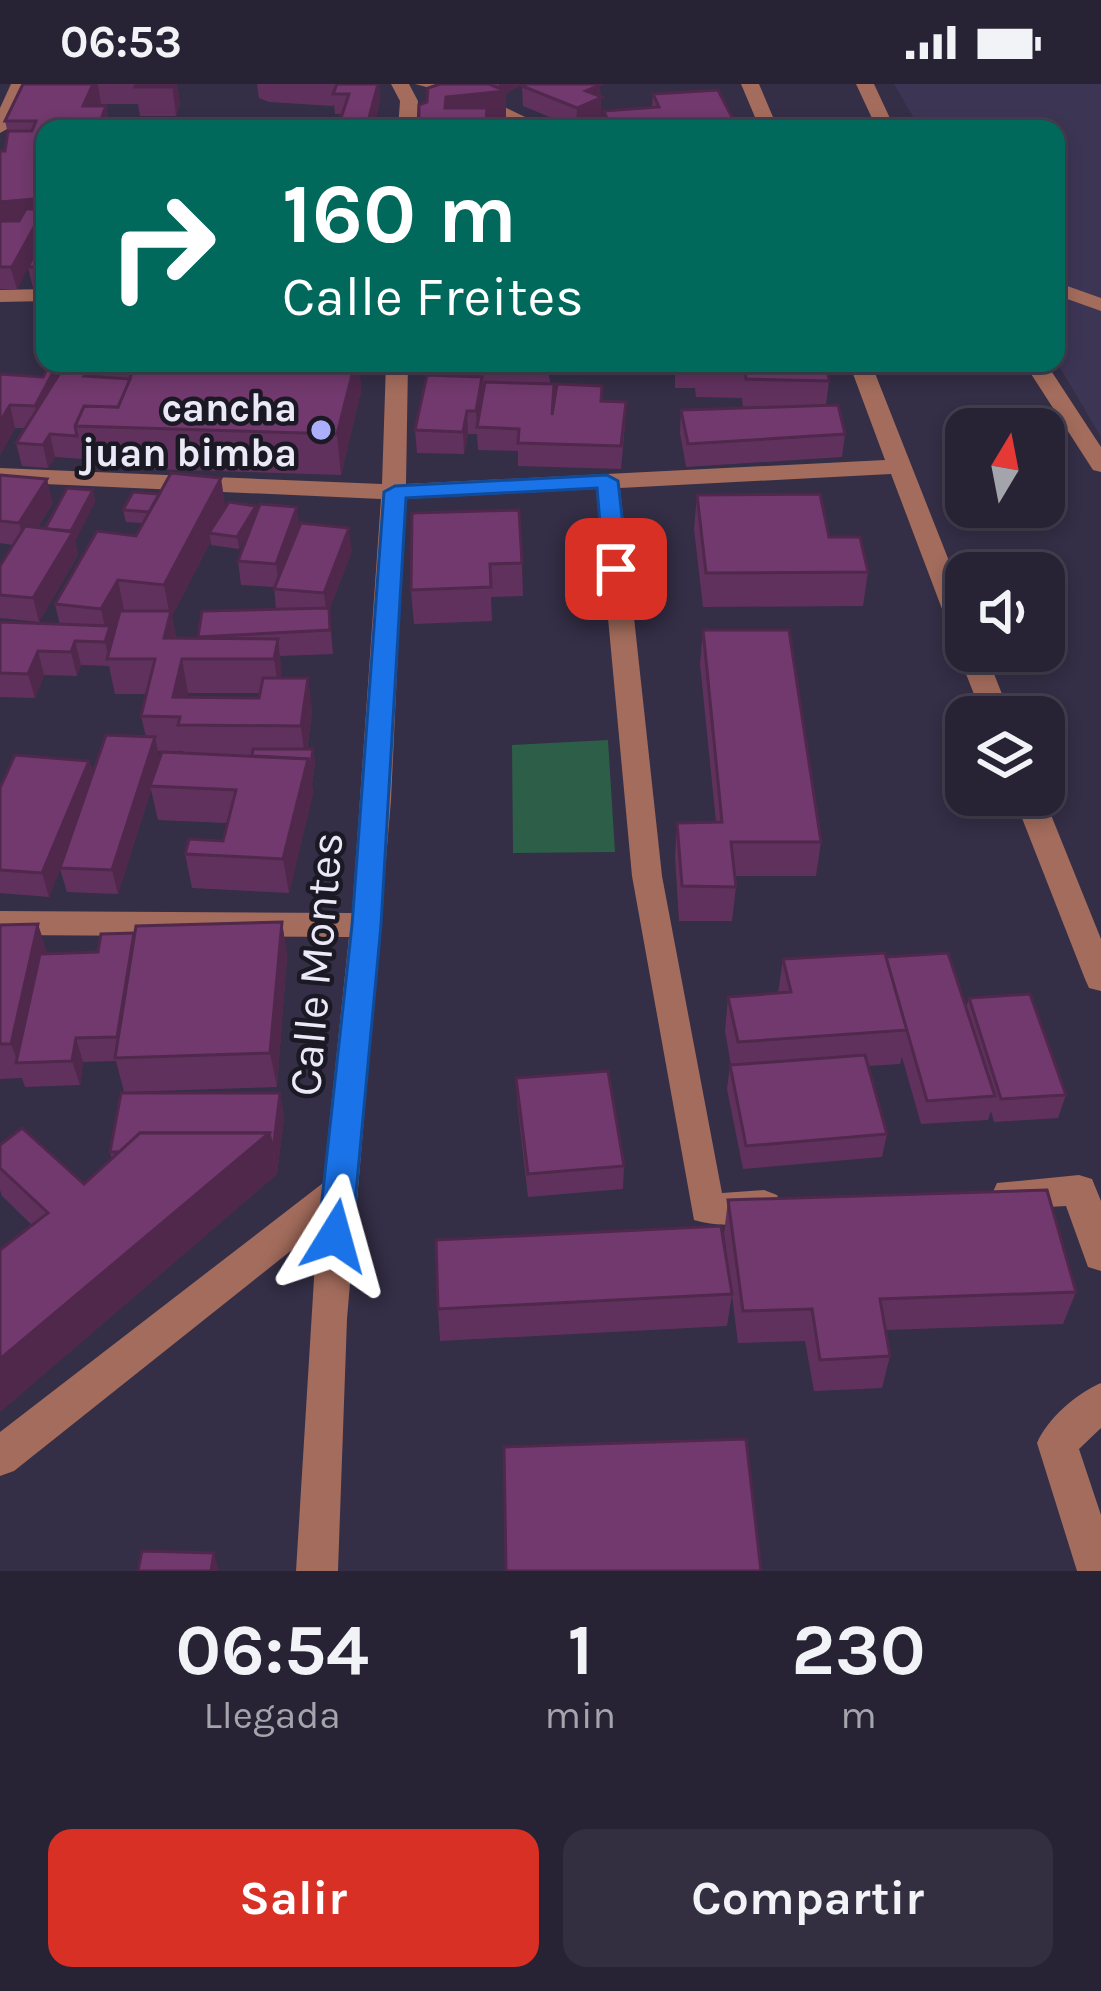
<!DOCTYPE html>
<html lang="es">
<style>
body{margin:0;font-family:Karla,sans-serif;background:#332f40;color:#f1f3f6;height:100vh;display:flex;flex-direction:column;font-size:45px;white-space:nowrap}
*{box-sizing:border-box;margin:0}
p{font-size:39px;color:#a4a4ac}
.icon{flex:none;width:66px;height:66px;fill:none;stroke:currentColor;stroke-width:2;stroke-linecap:round;stroke-linejoin:round}
.map{position:relative;height:1487px;overflow:hidden}
.sheet{display:flex;flex-direction:column;background:#272234;flex:1}
.sheet>*{flex:none}
.top-card{position:absolute;left:36px;top:36px;width:1029px;height:252px;border-radius:24px;box-shadow:0 6px 18px #0003,0 0 0 3px #433f4f;background:#00695c;color:#fff;overflow:hidden}
.needle{width:78px;rotate:10deg}
.tools{position:absolute;left:945px;top:324px;display:grid;gap:24px}
.tools a{display:grid;place-items:center;width:120px;height:120px;border-radius:24px;background:#272234;box-shadow:0 6px 18px #0003,0 0 0 3px #433f4f;font-size:60px}
.pin{position:absolute;display:grid;place-items:center;width:102px;height:102px;color:#fff;margin:-51px;border-radius:24px;box-shadow:0 6px 18px #0006}
.me{position:absolute;width:132px;margin:-66px;rotate:8deg;stroke-linejoin:round;filter:drop-shadow(0 0 9px #0008)}
.turn{display:flex;align-items:center;gap:42px;height:252px;padding:0 48px;font-size:54px}
.turn .icon{width:156px;height:156px;stroke-width:2.5}
.turn b{display:block;font-size:84px;line-height:102px}
.eta{display:flex;justify-content:space-evenly;align-items:center;height:204px;text-align:center}
.eta b{font-size:72px;font-weight:700;line-height:84px}
.action{display:flex;gap:24px;margin-top:auto;padding:24px 48px}
.action a{flex:1;height:138px;border-radius:24px;background:#d93025;color:#fff;font-size:48px;font-weight:700;line-height:138px;text-align:center}
.action a+a{background:#332f40;color:#f1f3f6}
.status{display:flex;justify-content:space-between;align-items:center;height:84px;padding:0 60px;background:#272234;direction:ltr}
.status svg{height:33px;fill:currentColor}
.map>svg:first-child{display:block}
.built{fill:#3d3554}
.green{fill:#2d5e48}
.lines{fill:none;stroke-linecap:round;stroke-linejoin:round}
.minor{fill:#a36c5c;fill-rule:evenodd}
.wall{fill:#61315e;fill-rule:evenodd}
.shaded-wall{fill:#4f284c}
.building{fill:#71396d;stroke:#4f284c;stroke-width:3}
.route{fill:#1a73e8;stroke:#114b97;stroke-width:3}
.poi-dot{fill:#acaffb;stroke:#1b1923;stroke-width:4.5}
.labels{text-anchor:middle;dominant-baseline:central;stroke-width:9;stroke-linejoin:round;paint-order:stroke}
.far-poi-label{font-size:39px;font-weight:bold;fill:#ebe8f7;stroke:#1b1923;text-anchor:end}
.street-label{font-size:45px;fill:#ebe8f7;stroke:#1b1923}
</style>
<div class="status"><b>06:53</b><svg viewBox="0 0 49 12"><path d="M0 12V9h3v3zM5 12V6h3v6zM10 12V3h3v9zM15 12V0h3v12zM26 1h20v11H26zM47 4h2v5h-2z"/></svg></div>
<div class="map">
<svg width="1101" height="1487" viewBox="0 0 1101 1487">
<rect width="100%" height="100%" fill="#342e46"/>
<!-- built -->
<polygon class="built" points="894,0 1101,0 1101,353 1056,277 1056,45 920,45"/>
<!-- green -->
<polygon class="green" points="608,656 615,768 513,769 512,661"/>
<g class="lines">
<!-- minor -->
<g class="minor">
<polygon points="11,0 29,0 9,44 0,49 0,24"/>
<polygon points="391,0 409,0 418,17 416,45 398,45 400,17"/>
<polygon points="415,0 457,0 550,45 526,45 445,8"/>
<polygon points="741,0 759,0 778,45 760,45"/>
<polygon points="856,0 874,0 895,45 877,45"/>
<polygon points="1056,198 1101,214 1101,227 1056,211"/>
<polygon points="45,205 45,217 0,218 0,206"/>
<path d="M 386,279 L 408,279 L 406,400 L 885,376 L 849,279 L 871,279 L 966,520 L 966,567 L 985,567 L 1011,633 L 983,633 L 957,567 L 961,561 L 953,554 L 891,390 L 620,404 L 662,792 L 722,1109 L 764,1106 L 777,1111 L 782,1122 L 777,1133 C 753,1141 718,1144 694,1136 L 632,792 L 596,405 L 405,415 L 391,716 L 347,1235 L 338,1487 L 296,1487 L 317,1146 L 14,1387 L 0,1392 L 0,1348 L 323,1099 L 349,853 L 0,851 L 0,827 L 352,829 L 381,415 L 0,398 L 0,384 L 382,400 Z"/>
<polygon points="1024,279 1046,279 1101,363 1101,388 1093,386"/>
<polygon points="1013,711 1043,711 1101,855 1101,907 1089,904 1085,895"/>
<polygon points="1079,1091 1092,1095 1101,1117 1101,1187 1088,1183 1066,1122 1010,1125 997,1121 992,1110 997,1099"/>
<path d="M 1101,1299 L 1101,1344 L 1079,1365 L 1101,1431 L 1101,1487 L 1077,1487 L 1037,1359 C 1047,1335 1077,1309 1101,1299 Z"/>
</g>
</g>
<!-- wall -->
<g class="wall">
<polygon points="23,0 177,0 180,20 176,32 140,32 138,20 101,20 100,22 106,22 109,38 45,45 45,205 33,204 28,183 17,205 0,205 0,67 5,67 8,49 5,37"/>
<polygon points="257,0 379,0 380,17 373,45 269,45 339,40 343,30 335,30 334,20 333,22 269,18 259,14"/>
<polygon points="440,0 523,0 506,10 506,36 504,36 504,45 419,45 427,18"/>
<polygon points="600,1 601,32 604,32 604,27 652,24 653,10 738,45 591,45 591,38 576,44 523,22 522,2"/>
<polygon points="89,279 359,279 361,307 341,391 84,383 82,375 55,373 48,384 22,382 16,359 25,344 15,344 0,371 0,290 43,293 59,290 92,292"/>
<polygon points="419,279 547,279 554,322 602,302 602,317 625,341 621,385 518,382 518,367 478,366 477,350 468,350 464,370 417,369 415,346 464,293 463,283 419,284"/>
<polygon points="675,279 827,279 829,297 826,321 845,350 842,373 686,383 680,349 681,326 743,324 742,314 696,313 695,304 675,304"/>
<polygon points="0,391 53,419 37,444 45,445 93,406 95,418 75,457 78,471 39,538 0,534 0,482 13,461 0,459"/>
<polygon points="697,411 829,453 868,488 863,522 703,523 694,445"/>
<path d="M 256,422 L 257,427 L 299,443 L 352,467 L 329,526 L 333,570 L 280,572 L 281,594 L 308,594 L 312,628 L 307,665 L 313,665 L 315,678 L 312,700 L 313,709 L 289,809 L 192,804 L 185,770 L 223,757 L 227,739 L 158,736 L 151,706 L 118,810 L 67,808 L 60,785 L 49,813 L 0,809 L 0,704 L 89,677 L 93,690 L 146,653 L 141,632 L 147,610 L 115,610 L 109,582 L 81,581 L 77,592 L 44,591 L 35,614 L 0,613 L 0,538 L 60,541 L 55,520 L 136,452 L 143,439 L 126,438 L 123,426 ZM 249,449 L 238,477 L 241,501 L 274,503 L 276,525 L 202,527 L 199,555 L 176,554 L 172,532 L 211,457 L 211,461 L 239,465 ZM 188,609 L 260,609 L 259,614 L 187,613 ZM 158,667 L 183,667 L 183,669 L 159,674 Z"/>
<polygon points="412,429 522,479 523,512 491,513 492,537 414,540 411,506"/>
<polygon points="703,546 821,758 816,792 735,792 736,803 732,837 679,837 675,773 677,739 716,738 700,580"/>
<polygon points="282,838 287,872 277,1003 124,1008 116,977 83,978 80,1001 25,1003 22,994 0,995 0,841 47,869 98,868 134,849"/>
<polygon points="886,873 966,924 969,914 1066,1011 1058,1034 994,1038 991,1027 988,1036 921,1040 902,973 900,980 868,982 887,1050 882,1073 743,1085 727,1005 730,981 731,981 725,947 728,913 778,909 783,875"/>
<polygon points="516,994 624,1082 623,1105 528,1113 517,1018"/>
<polygon points="280,1009 284,1033 277,1090 0,1328 0,1166 32,1141 2,1112 0,1106 0,1061 84,1100 112,1075 110,1068"/>
<polygon points="728,1116 1076,1208 1063,1240 885,1246 890,1272 882,1304 814,1307 805,1257 738,1259 724,1149"/>
<polygon points="732,1210 727,1242 440,1257 438,1225"/>
</g>
<!-- shaded-wall -->
<g class="shaded-wall">
<polygon points="93,0 98,0 101,20 91,45 83,22"/>
<polygon points="172,0 177,0 180,20 176,32"/>
<polygon points="379,0 380,17 373,45 366,45"/>
<polygon points="499,0 523,0 506,10 506,36 504,36 504,45 503,36 487,38 488,45 466,45 445,24 446,13 499,8"/>
<polygon points="600,1 601,33 591,33 591,38 576,44 577,24 586,7"/>
<polygon points="106,22 110,45 100,38"/>
<polygon points="45,114 45,153 17,205 0,150 0,118"/>
<polygon points="355,279 359,279 361,307 341,391 337,350"/>
<polygon points="57,281 62,304 40,345 35,322"/>
<polygon points="482,293 483,316 477,343 476,327"/>
<polygon points="10,321 15,344 0,371 0,338"/>
<polygon points="467,327 468,350 464,370 463,348"/>
<polygon points="50,350 55,373 48,384 43,361"/>
<polygon points="221,394 226,427 209,449 211,457 172,532 177,561 164,554 170,532 164,501"/>
<polygon points="47,395 53,419 25,462 19,439"/>
<polygon points="93,406 95,418 75,457 78,471 39,538 33,514"/>
<polygon points="256,422 258,434 239,465 237,453"/>
<polygon points="297,423 300,446 279,504 276,480"/>
<polygon points="349,444 352,467 329,526 333,570 329,526 327,533 324,509"/>
<polygon points="118,496 125,530 109,575 105,558 107,552 101,525"/>
<polygon points="278,555 282,589 279,609 274,575"/>
<polygon points="75,557 81,581 77,592 71,568"/>
<polygon points="38,567 44,591 35,614 28,590"/>
<polygon points="182,575 188,609 181,639 173,613"/>
<polygon points="308,594 312,628 305,676 301,642"/>
<polygon points="155,653 160,677 150,702 151,706 118,810 112,786"/>
<polygon points="313,665 315,678 312,700 313,709 289,809 283,775 308,675"/>
<polygon points="89,677 95,701 49,813 42,789"/>
<polygon points="282,838 287,872 277,1003 270,969"/>
<polygon points="38,840 49,874 18,979 11,960"/>
<polygon points="76,954 83,978 80,1001 72,977"/>
<polygon points="280,1009 284,1033 277,1090 273,1067"/>
<polygon points="269,1049 277,1090 0,1328 0,1275"/>
<polygon points="214,1469 219,1487 211,1487"/>
</g>
<!-- building -->
<g class="building">
<polygon points="23,0 93,0 83,22 106,22 100,38 115,38 114,45 45,45 45,114 0,118 0,67 5,67 8,47 32,47 36,37 5,37"/>
<polygon points="136,0 172,0 171,3 135,3"/>
<polygon points="337,0 378,0 366,45 269,45 272,39 339,40 349,10 333,10"/>
<polygon points="440,0 489,0 506,7 446,13 445,24 487,24 486,39 466,45 419,45 419,21 427,18 428,4"/>
<polygon points="527,0 597,0 600,1 586,7 602,13 577,24 522,2"/>
<polygon points="718,6 738,45 611,45 604,27 659,23 653,10"/>
<polygon points="487,32 504,32 503,41 488,41"/>
<polygon points="604,32 604,45 595,45 591,33"/>
<polygon points="26,125 44,125 12,183 0,183 0,137 19,137"/>
<polygon points="45,148 45,183 28,183"/>
<polygon points="136,279 355,279 337,350 75,342 84,322 118,323"/>
<polygon points="464,279 547,279 549,284 468,291"/>
<polygon points="698,279 827,279 829,297 746,295 745,282"/>
<polygon points="49,281 57,281 35,322 10,321 0,338 0,290 43,293"/>
<polygon points="63,284 88,286 84,292 130,295 118,323 84,322 75,342 77,352 50,350 43,361 16,359"/>
<polygon points="427,291 482,293 476,327 467,327 463,348 415,346"/>
<polygon points="485,298 554,300 552,331 557,300 602,302 601,317 626,318 621,362 518,359 519,345 477,343"/>
<polygon points="838,321 845,350 688,360 681,326"/>
<polygon points="171,389 221,394 164,501 118,496 101,525 55,520 97,447 136,452"/>
<polygon points="0,391 47,395 19,439 0,437"/>
<polygon points="67,404 93,406 71,447 45,445"/>
<polygon points="133,408 159,410 149,428 123,426"/>
<polygon points="820,410 829,453 860,453 868,488 706,489 697,411"/>
<polygon points="229,418 256,422 237,453 209,449"/>
<polygon points="260,420 297,423 276,480 238,477"/>
<polygon points="519,426 522,479 490,480 491,503 411,506 412,429"/>
<polygon points="301,439 349,444 324,509 274,505"/>
<polygon points="25,442 73,448 33,514 0,511 0,482"/>
<polygon points="329,524 330,546 198,553 202,527"/>
<polygon points="120,527 171,527 164,554 278,555 274,575 182,575 173,613 259,614 263,594 308,594 301,642 178,641 180,633 141,632 155,575 107,575"/>
<polygon points="0,538 110,542 105,558 75,557 71,568 38,567 28,590 0,589"/>
<polygon points="703,546 789,546 821,758 731,758 736,803 682,802 677,739 722,738"/>
<polygon points="106,651 155,653 112,786 60,784"/>
<polygon points="253,665 313,665 310,688 308,675 252,672"/>
<polygon points="162,668 308,675 283,775 185,770 189,755 223,757 236,706 150,702"/>
<polygon points="15,671 89,677 42,789 0,786 0,704"/>
<polygon points="282,838 270,969 115,974 136,842"/>
<polygon points="38,840 11,960 0,960 0,841"/>
<polygon points="134,849 117,953 76,954 72,977 16,979 40,870 98,868 101,850"/>
<polygon points="885,869 908,946 738,958 728,913 791,908 783,875"/>
<polygon points="948,869 995,1012 927,1017 886,873"/>
<polygon points="1030,910 1066,1011 1001,1015 969,914"/>
<polygon points="865,971 887,1050 746,1062 730,981"/>
<polygon points="608,987 624,1082 528,1090 516,994"/>
<polygon points="121,1009 280,1009 273,1067 269,1049 140,1049 120,1068 110,1068"/>
<polygon points="22,1044 84,1100 140,1049 269,1049 0,1275 0,1166 48,1129 0,1084 0,1061"/>
<polygon points="1047,1106 1076,1208 880,1215 890,1272 820,1276 812,1225 743,1227 728,1116"/>
<polygon points="721,1142 732,1210 438,1225 436,1156"/>
<polygon points="746,1355 761,1487 506,1487 504,1363"/>
<polygon points="142,1467 214,1469 211,1487 138,1487"/>
</g>
<!-- route -->
<polygon class="route" points="607,391 618,397 628,485 616,492 604,485 597,404 406,414 381,841 352,1152 347,1162 335,1167 323,1162 318,1152 352,841 384,408 395,402"/>
<!-- markers -->
<circle class="poi-dot" cx="321" cy="346" r="12"/>
<g class="labels">
<!-- far-poi labels -->
<g class="far-poi-label">
<text x="297" y="324">cancha<tspan x="297" dy="45">juan bimba</tspan></text>
</g>
<!-- street labels -->
<g class="street-label">
<text transform="translate(316 880) rotate(-85)">Calle Montes</text>
</g>
</g>
</svg>
<div class="tools">
<a><svg class="needle" viewBox="-14 -14 28 28"><path d="M0-13l5 13h-10z" fill="#e53935"/><path d="M0 13l5-13h-10z" fill="#a4a4ac"/></svg></a>
<a><svg class="icon" aria-label="sound" viewBox="0 0 24 24"><path d="M4 9h4l5-4v14l-5-4H4zM17 9q2 3 0 6"/></svg></a>
<a><svg class="icon" aria-label="layers" viewBox="0 0 24 24"><path d="M12 4l9 5-9 5-9-5zM3 14l9 5 9-5"/></svg></a>
</div>
<div class="pin" style="left:616px;top:485px;background:#d93025"><svg class="icon" aria-label="arrive" viewBox="0 0 24 24"><path d="M6 21V4h12l-3 4 3 4H6"/></svg></div>
<svg class="me" style="left:335px;top:1152px" viewBox="-20 -20 40 40"><path d="M0-17L14 15 0 8-14 15z" fill="#1a73e8" stroke="#fff" stroke-width="4"/></svg>
<div class="top-card">
<div class="turn"><svg class="icon" aria-label="right" viewBox="0 0 24 24"><path d="M7 20v-9h11M14 6l5 5-5 5"/></svg><div><b>160 m</b>Calle Freites</div></div>
</div>
</div>
<section class="sheet">
<div class="eta">
<div><b>06:54</b><p>Llegada</p></div>
<div><b>1</b><p>min</p></div>
<div><b>230</b><p>m</p></div>
</div>
<div class="action"><a>Salir</a><a>Compartir</a></div>
</section>
